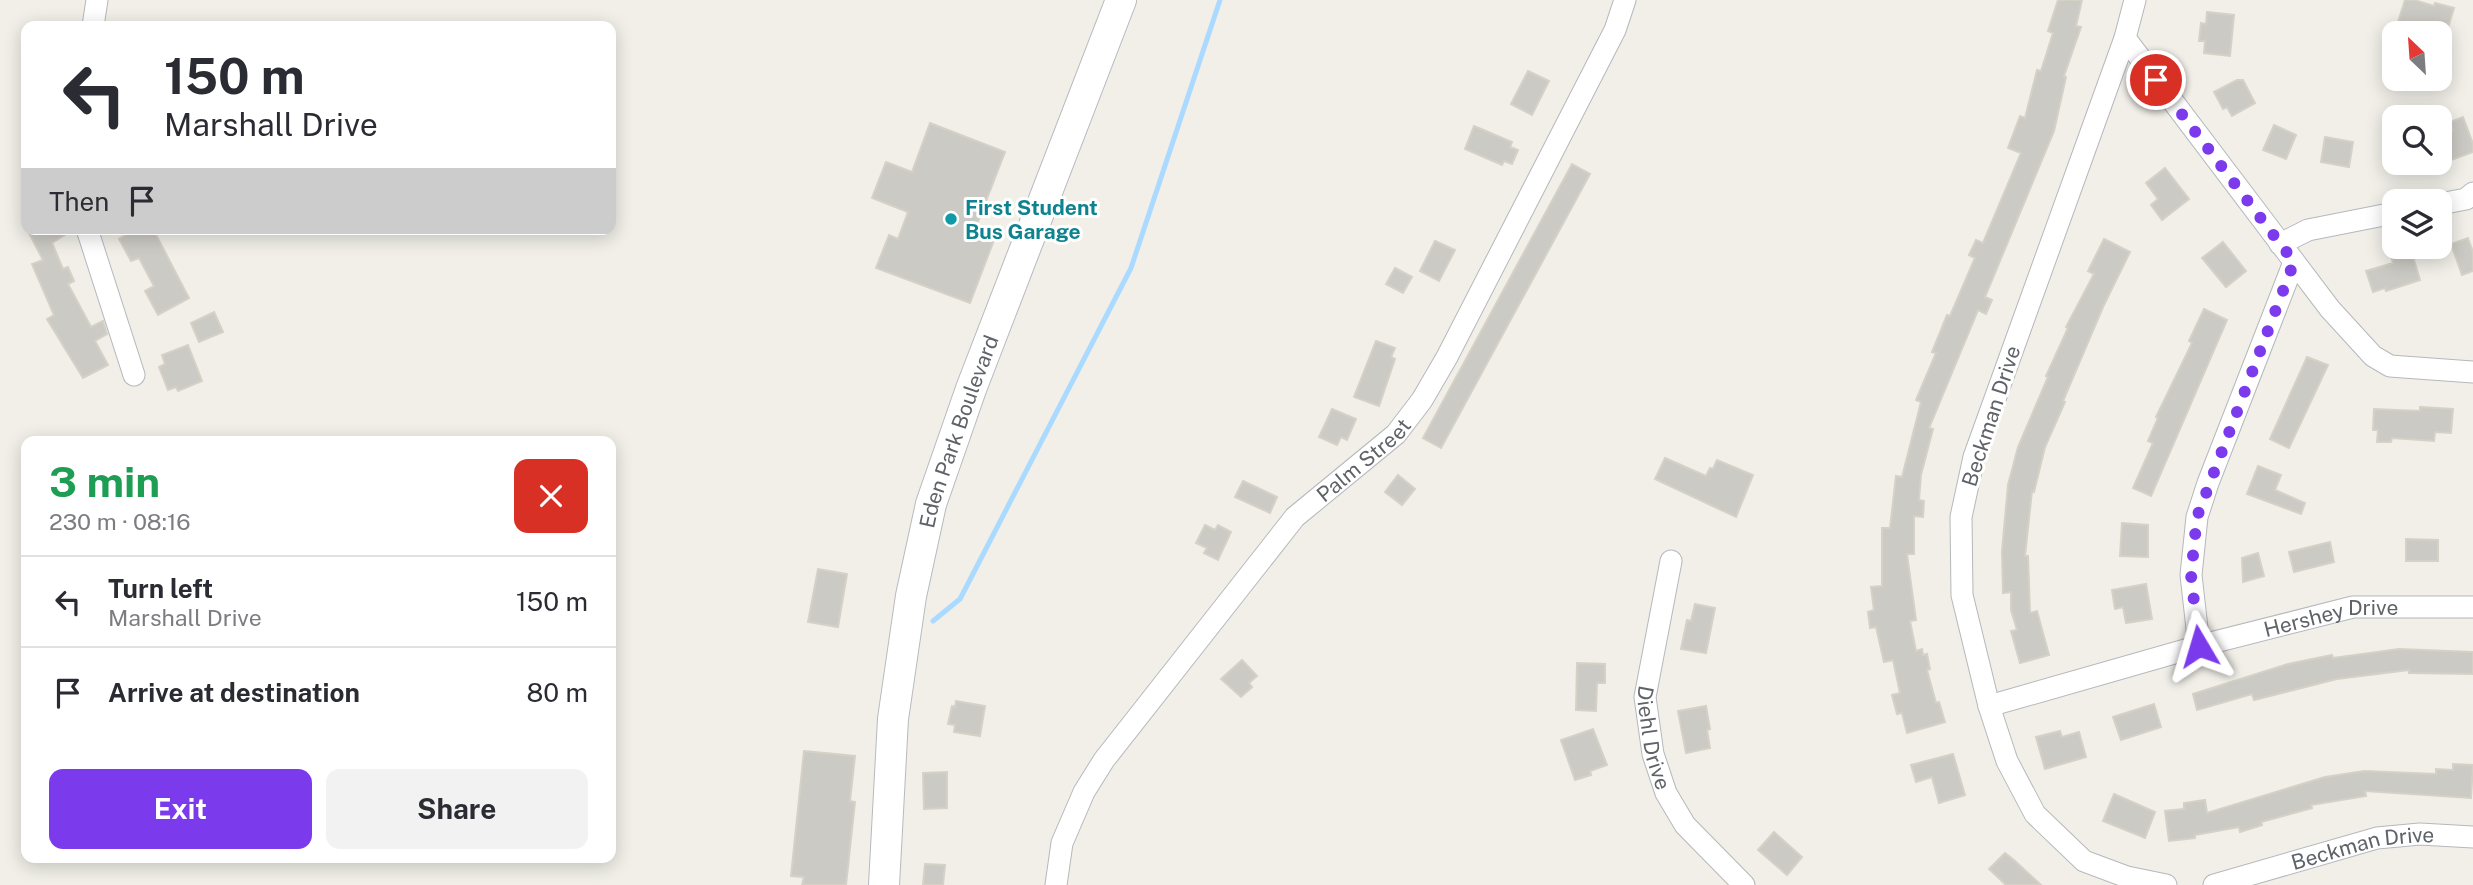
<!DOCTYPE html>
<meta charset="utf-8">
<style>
body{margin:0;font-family:"Public Sans",sans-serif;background:#f2f2f3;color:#2b2b33;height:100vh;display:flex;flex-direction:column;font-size:26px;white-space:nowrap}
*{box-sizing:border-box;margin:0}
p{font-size:23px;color:#7c7c81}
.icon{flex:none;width:38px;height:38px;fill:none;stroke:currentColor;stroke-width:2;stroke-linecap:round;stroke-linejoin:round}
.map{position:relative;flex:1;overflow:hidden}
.details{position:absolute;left:21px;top:436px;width:595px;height:427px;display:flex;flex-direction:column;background:#fff;border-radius:14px;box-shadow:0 4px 18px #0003}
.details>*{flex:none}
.hud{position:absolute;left:21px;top:21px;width:595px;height:214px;border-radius:14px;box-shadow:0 4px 18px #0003;background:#fff;color:#2b2b33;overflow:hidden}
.needle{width:46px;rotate:335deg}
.fabs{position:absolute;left:2382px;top:21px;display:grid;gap:14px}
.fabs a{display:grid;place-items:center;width:70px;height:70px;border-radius:14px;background:#fff;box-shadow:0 4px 18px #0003;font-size:35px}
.pin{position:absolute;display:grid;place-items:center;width:60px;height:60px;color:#fff;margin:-30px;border:4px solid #fff;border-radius:50%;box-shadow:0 2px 7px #0007}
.me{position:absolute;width:77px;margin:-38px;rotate:353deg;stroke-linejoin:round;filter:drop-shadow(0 0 5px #0008)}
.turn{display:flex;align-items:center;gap:24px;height:147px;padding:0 28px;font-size:32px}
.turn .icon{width:91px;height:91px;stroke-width:2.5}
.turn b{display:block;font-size:49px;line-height:60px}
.then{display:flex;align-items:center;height:66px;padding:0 28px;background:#0003;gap:14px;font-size:26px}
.round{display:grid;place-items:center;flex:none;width:74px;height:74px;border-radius:14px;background:#f2f2f3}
.headline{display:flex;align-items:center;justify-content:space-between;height:119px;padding:0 28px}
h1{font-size:42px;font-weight:700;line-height:52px;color:#1e9e55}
.cta{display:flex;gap:14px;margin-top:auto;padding:14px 28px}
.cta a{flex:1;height:80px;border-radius:14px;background:#7c3aed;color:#fff;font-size:28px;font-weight:700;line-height:80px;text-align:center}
.cta a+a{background:#f2f2f3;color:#2b2b33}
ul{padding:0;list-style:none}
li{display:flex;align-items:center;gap:21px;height:91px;padding:0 28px;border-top:2px solid #e1e1e2}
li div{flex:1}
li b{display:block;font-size:26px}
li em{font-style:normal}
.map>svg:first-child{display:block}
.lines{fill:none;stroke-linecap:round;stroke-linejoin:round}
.stream{stroke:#aadaff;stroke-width:5}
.building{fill:#cccac5;stroke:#d6d1c6;stroke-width:2}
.minor-casing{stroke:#b5b8bc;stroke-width:23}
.secondary-casing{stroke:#b6babf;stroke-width:32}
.minor{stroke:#fff;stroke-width:21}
.secondary{stroke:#fff;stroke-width:30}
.route{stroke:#7c3aed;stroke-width:12;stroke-dasharray:0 21.6}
.culture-dot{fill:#0f9aa8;stroke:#fff;stroke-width:2.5}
.labels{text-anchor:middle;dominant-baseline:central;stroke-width:6;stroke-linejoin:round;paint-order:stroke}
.culture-label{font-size:21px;font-weight:bold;fill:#0d838f;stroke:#fff;text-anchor:start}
.street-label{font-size:21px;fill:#5f6368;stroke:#fff}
</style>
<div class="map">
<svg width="2473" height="885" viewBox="0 0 2473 885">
<rect width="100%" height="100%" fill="#f1efe8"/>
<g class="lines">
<!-- stream -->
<polyline class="stream" points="933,621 960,599 1131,268 1220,0"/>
</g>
<!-- building -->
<g class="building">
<polygon points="2058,0 2082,0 2076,26 2081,27 2064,76 2066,77 2054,131 1985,297 1992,300 1986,314 1978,310 1929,428 1933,429 1921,475 1919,500 1924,501 1923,517 1914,516 1914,554 1907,554 1916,620 1910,621 1916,651 1922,649 1923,655 1927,654 1930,669 1927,670 1936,703 1939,702 1945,722 1907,733 1902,713 1897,714 1892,695 1900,693 1893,660 1884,662 1876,627 1870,628 1868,612 1874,610 1871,587 1882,586 1882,528 1890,528 1896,476 1902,477 1921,402 1916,400 1936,353 1932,352 1947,315 1950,316 1975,258 1969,255 1976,240 1983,243 2021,153 2008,148 2020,116 2025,118 2037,70 2041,71 2053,33 2048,31"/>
<polygon points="2405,0 2414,0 2434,6 2435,3 2454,8 2447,31 2417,22 2415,27 2398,22"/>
<polygon points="2207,12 2234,15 2230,56 2204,53 2205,41 2199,41 2201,23 2206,24"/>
<polygon points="1528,71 1549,81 1532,115 1511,104"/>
<polygon points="2237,80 2243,80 2255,103 2232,116 2227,107 2223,109 2214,92"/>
<polygon points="2463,117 2473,144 2473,152 2443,163 2440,154 2440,136 2453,131 2450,122"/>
<polygon points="930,123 1005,152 974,232 994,240 970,303 876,268 889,235 898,239 908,212 872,198 886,162 912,172"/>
<polygon points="2274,125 2296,135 2286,159 2263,150"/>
<polygon points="1474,126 1512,142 1510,147 1518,150 1512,164 1504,161 1502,165 1465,149"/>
<polygon points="2325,137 2353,142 2349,167 2321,162"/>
<polygon points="1572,164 1590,174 1441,448 1423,438"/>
<polygon points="2165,168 2189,199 2162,220 2151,205 2158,199 2146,183"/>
<polygon points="27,229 74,229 52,243 63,269 68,267 74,281 68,284 91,327 103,321 107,334 95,341 108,365 83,378 47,319 54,315 32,264 43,260"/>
<polygon points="137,229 153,229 189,298 158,315 145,291 154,286 139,258 131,261 119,239"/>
<polygon points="2468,238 2473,252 2473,271 2462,275 2451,244"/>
<polygon points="2104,239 2130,252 2103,307 2063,401 2065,402 2045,447 2034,492 2032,491 2025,556 2028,556 2030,613 2037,611 2049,655 2020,663 2011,631 2017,630 2011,610 2011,592 2003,593 2002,551 2008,485 2018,447 2048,377 2046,376 2068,328 2066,327 2094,274 2088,271"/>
<polygon points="1435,241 1455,250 1439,281 1420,271"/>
<polygon points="2223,242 2246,271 2226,287 2202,258"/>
<polygon points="2411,250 2420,280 2386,291 2385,288 2373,292 2366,271 2393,263 2391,256"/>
<polygon points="1395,268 1412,277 1403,293 1386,284"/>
<polygon points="2204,309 2227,320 2151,496 2133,488 2153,443 2148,441 2158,418 2156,417 2192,343 2189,341"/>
<polygon points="214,312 223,332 199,342 191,323"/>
<polygon points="1376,341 1395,348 1391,357 1395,359 1379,406 1354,397"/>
<polygon points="188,345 202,381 178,391 176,387 168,390 159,367 165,364 162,355"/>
<polygon points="2307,357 2328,365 2289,448 2270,439"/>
<polygon points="2420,407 2453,409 2451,433 2435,432 2434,441 2392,438 2391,442 2377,442 2378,430 2373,430 2374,409 2420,411"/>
<polygon points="1332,409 1356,419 1347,440 1341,437 1337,445 1319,437"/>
<polygon points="1665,458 1706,476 1710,468 1713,469 1717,460 1753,475 1736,517 1655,479"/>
<polygon points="2258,466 2281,475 2275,490 2305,503 2301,514 2247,494"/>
<polygon points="1398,475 1415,489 1402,505 1385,492"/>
<polygon points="1243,481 1277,497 1270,513 1235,497"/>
<polygon points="2122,523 2148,525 2148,557 2120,556"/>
<polygon points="1205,525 1215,530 1218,525 1231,532 1218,560 1204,553 1207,548 1196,543"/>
<polygon points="2406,539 2438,540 2438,561 2406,561"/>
<polygon points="2330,542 2334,562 2294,572 2289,552"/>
<polygon points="2258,553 2264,576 2243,582 2242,558"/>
<polygon points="818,569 847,574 838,627 808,622"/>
<polygon points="2146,584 2152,619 2126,623 2123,607 2115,609 2112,590"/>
<polygon points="1695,604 1715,608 1706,653 1681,649 1687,620 1691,621"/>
<polygon points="2399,649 2473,652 2473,674 2409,673 2409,670 2337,679 2254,700 2252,694 2197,710 2193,694 2288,664 2332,655 2333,658"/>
<polygon points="1242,660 1257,676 1249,683 1252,687 1241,697 1221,679"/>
<polygon points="1577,663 1605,664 1605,683 1597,683 1596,711 1576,710"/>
<polygon points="956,701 985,706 980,736 954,732 955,725 948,724 952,706 955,707"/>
<polygon points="2154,704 2161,727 2121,740 2113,717"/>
<polygon points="1706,706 1710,729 1707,730 1710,748 1686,753 1678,711"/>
<polygon points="1593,729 1607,765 1590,771 1591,775 1575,780 1561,740"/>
<polygon points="2060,731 2062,737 2079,732 2086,757 2045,769 2036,737"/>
<polygon points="804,751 855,756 850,801 855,802 846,885 802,885 804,877 791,876"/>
<polygon points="1953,754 1965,795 1939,803 1932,777 1916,782 1911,765"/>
<polygon points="2453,764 2473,765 2471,798 2365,791 2366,796 2311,805 2312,808 2261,822 2262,825 2240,832 2239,827 2195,835 2195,838 2169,841 2165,811 2184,809 2184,803 2205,800 2207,813 2325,777 2364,771 2436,774 2436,769 2453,770"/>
<polygon points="947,772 947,808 924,809 923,773"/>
<polygon points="2114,794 2155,812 2145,838 2103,821"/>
<polygon points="1774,832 1802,857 1787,875 1758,850"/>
<polygon points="2005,853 2014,860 2041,885 2006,885 1989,869"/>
<polygon points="925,864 945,865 943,885 923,885"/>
</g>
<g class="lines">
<defs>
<g id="minor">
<polyline points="2135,0 2125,38 1974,457 1961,517 1962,595 1989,706 2007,761 2035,814 2084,861 2127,877 2166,885"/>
<polyline points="93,26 97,0"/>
<polyline points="2125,38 2330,309 2373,356 2390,366 2473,372"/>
<polyline points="2440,204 2466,199 2473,193"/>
<polyline points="87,229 134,375"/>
<polyline points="2280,244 2308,230 2394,213"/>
<path id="s1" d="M 1671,561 L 1645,697 L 1653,754 L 1666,793 L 1685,825 L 1744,885"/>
<polyline points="2199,646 2191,575 2197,517 2208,483 2294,262"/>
<path id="s2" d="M 1989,706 L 2199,646 L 2353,607 L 2473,607"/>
<path id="s3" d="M 1056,885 L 1062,843 L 1084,792 L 1104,760 L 1295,517 L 1396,434 L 1422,400 L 1447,357 L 1615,30 L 1625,0"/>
<path id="s4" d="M 2214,885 L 2377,838 L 2420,834 L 2473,837"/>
</g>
<g id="secondary">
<path id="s5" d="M 884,885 L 893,719 L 911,596 L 931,504 L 971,389 L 1121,0"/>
</g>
</defs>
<!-- minor casing -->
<use href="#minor" class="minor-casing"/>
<!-- secondary casing -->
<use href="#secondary" class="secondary-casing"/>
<!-- minor -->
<use href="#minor" class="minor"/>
<!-- secondary -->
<use href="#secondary" class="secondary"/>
</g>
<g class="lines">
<!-- route -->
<polyline class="route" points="2156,80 2294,262 2197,517 2191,575 2199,646"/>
</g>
<!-- markers -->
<circle class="culture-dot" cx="951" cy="219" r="7"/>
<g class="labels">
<!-- culture labels -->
<g class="culture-label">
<text x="965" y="207">First Student<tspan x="965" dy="24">Bus Garage</tspan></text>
</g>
<!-- street labels -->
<g class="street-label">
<text transform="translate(1991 416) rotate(-72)">Beckman Drive</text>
<text stroke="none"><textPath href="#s5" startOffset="462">Eden Park Boulevard</textPath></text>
<text stroke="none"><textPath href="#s3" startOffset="534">Palm Street</textPath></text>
<text stroke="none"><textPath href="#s2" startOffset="354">Hershey Drive</textPath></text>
<text stroke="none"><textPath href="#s1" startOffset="180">Diehl Drive</textPath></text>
<text stroke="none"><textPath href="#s4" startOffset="154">Beckman Drive</textPath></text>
</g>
</g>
</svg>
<div class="fabs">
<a><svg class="needle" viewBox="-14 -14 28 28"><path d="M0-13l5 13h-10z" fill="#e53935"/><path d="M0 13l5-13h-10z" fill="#7c7c81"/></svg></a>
<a><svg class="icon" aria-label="search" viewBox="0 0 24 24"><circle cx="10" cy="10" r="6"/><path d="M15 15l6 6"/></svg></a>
<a><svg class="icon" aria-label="layers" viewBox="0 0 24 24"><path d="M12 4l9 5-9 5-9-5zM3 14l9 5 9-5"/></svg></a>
</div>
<div class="pin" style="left:2156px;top:80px;background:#d93025"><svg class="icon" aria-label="arrive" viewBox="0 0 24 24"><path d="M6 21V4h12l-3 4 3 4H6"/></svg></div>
<svg class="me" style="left:2199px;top:646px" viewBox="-20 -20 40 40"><path d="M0-17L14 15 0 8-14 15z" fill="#7c3aed" stroke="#fff" stroke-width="4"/></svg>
<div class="hud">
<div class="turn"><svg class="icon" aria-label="left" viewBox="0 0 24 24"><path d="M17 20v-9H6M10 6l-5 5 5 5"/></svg><div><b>150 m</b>Marshall Drive</div></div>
<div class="then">Then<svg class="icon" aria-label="arrive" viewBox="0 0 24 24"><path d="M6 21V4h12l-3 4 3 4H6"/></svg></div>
</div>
<section class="details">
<div class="headline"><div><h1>3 min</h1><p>230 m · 08:16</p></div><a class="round" style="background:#d93025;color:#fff"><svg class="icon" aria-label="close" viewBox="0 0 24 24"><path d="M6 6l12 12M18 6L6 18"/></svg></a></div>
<ul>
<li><svg class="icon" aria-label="left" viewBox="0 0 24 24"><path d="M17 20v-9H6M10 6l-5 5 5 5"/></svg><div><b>Turn left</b><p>Marshall Drive</p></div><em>150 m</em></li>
<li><svg class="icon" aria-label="arrive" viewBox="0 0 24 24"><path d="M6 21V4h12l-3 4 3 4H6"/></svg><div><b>Arrive at destination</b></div><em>80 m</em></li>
</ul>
<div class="cta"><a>Exit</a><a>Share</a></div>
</section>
</div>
